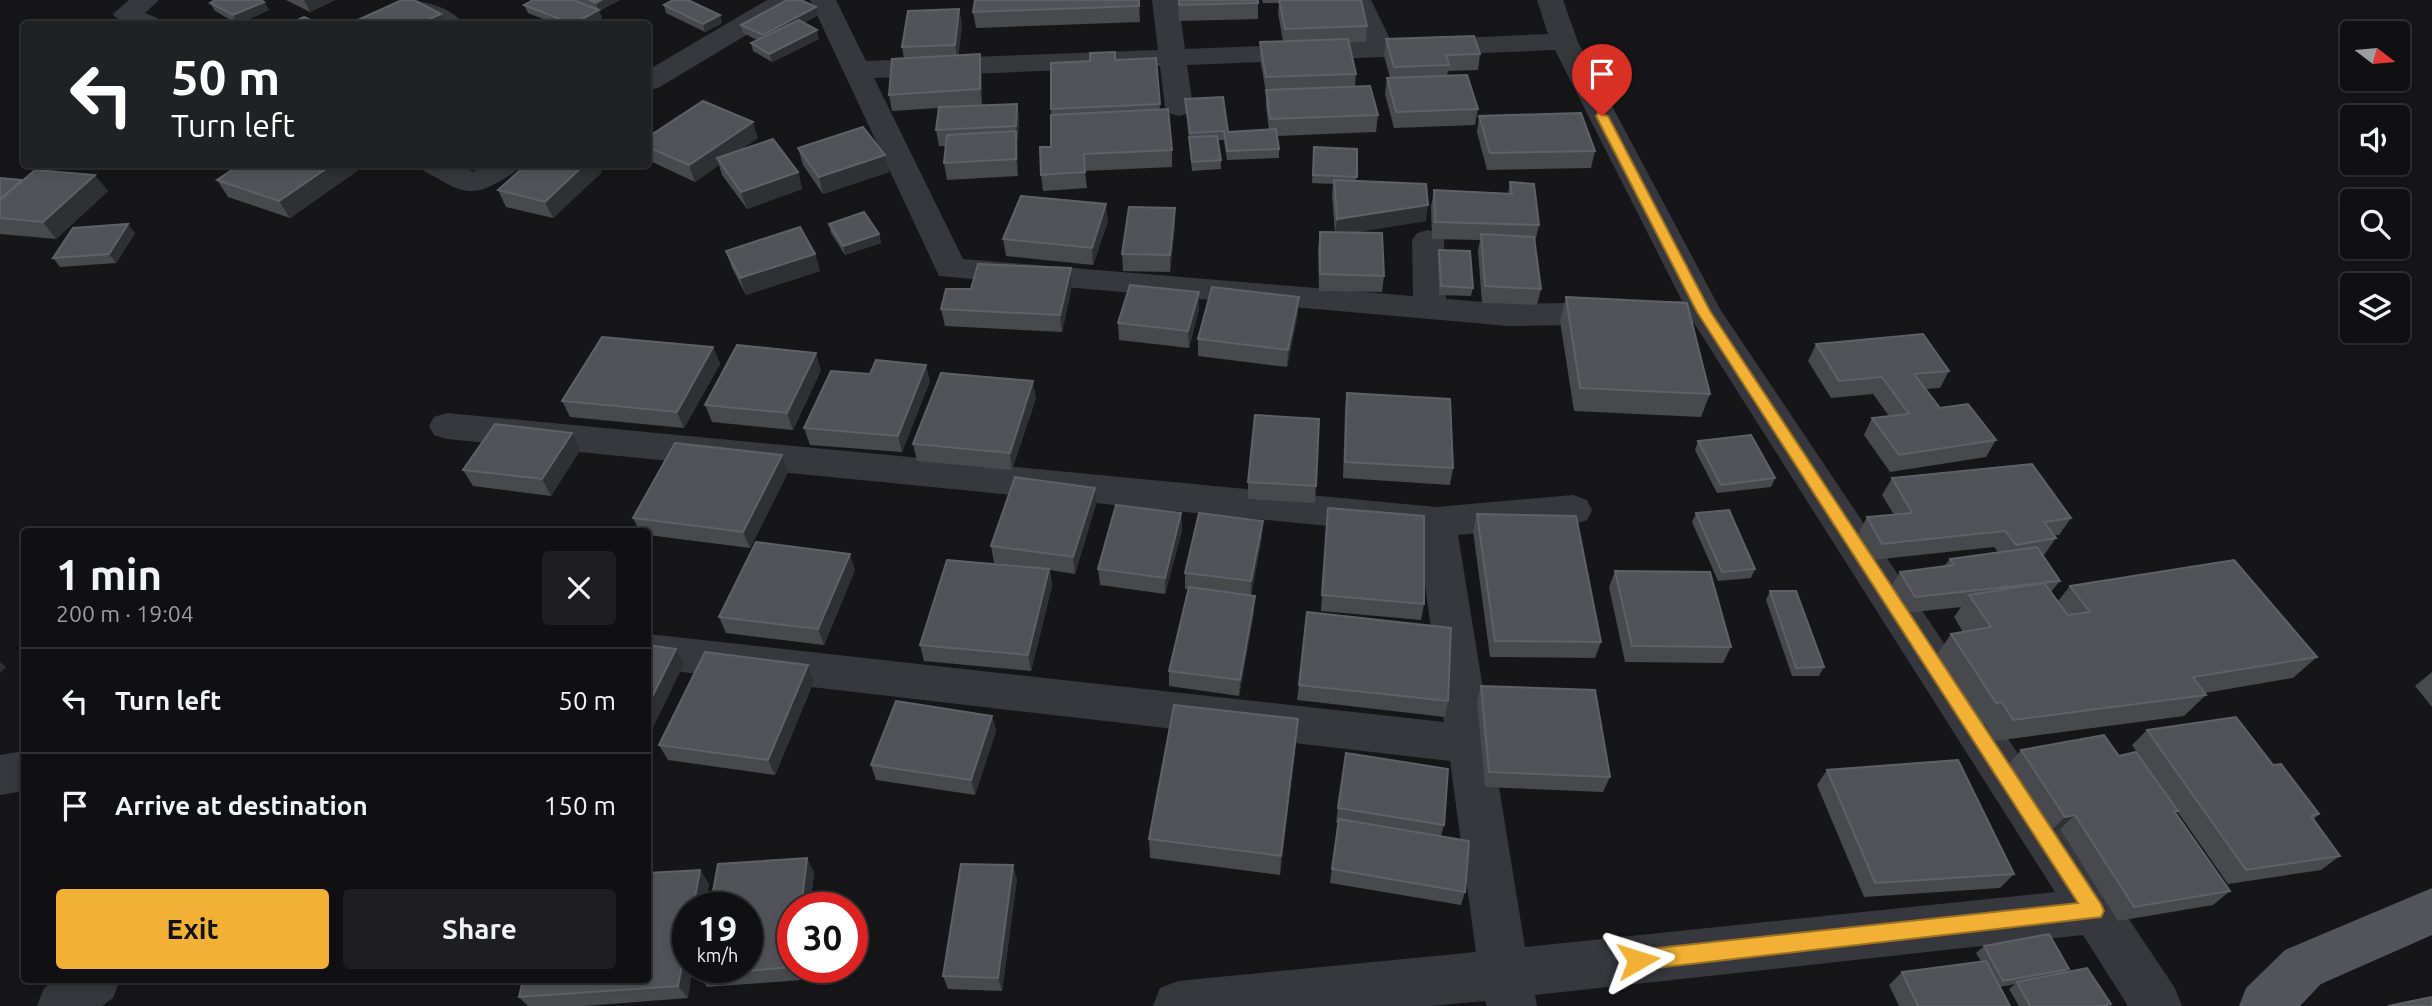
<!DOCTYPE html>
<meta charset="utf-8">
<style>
body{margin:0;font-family:Ubuntu,sans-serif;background:#1e1e20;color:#f1f3f6;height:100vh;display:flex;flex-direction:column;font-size:26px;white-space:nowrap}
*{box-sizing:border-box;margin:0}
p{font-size:23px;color:#9c9d9f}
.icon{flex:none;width:38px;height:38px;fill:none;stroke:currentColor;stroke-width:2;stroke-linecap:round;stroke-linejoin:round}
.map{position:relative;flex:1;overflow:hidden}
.drawer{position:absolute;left:21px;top:528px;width:630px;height:455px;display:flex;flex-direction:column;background:#101012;border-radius:7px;box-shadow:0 4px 10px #0003,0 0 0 2px #303032}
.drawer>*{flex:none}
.banner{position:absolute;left:21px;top:21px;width:630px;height:147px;border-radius:7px;box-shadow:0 4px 10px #0003,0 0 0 2px #303032;background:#202124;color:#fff;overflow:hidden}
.needle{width:46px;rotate:106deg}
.buttons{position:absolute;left:2340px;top:21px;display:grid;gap:14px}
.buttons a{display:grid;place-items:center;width:70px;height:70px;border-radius:7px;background:#101012;box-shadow:0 4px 10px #0003,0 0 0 2px #303032;font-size:35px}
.speed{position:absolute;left:672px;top:892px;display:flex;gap:14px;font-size:35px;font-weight:700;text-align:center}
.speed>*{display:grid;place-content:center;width:91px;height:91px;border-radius:50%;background:#101012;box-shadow:0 4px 10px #0003,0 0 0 2px #303032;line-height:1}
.speed small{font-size:18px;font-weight:400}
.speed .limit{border:10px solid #d22;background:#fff;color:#111}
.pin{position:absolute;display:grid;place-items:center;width:60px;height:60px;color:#fff;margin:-72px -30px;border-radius:50% 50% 50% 0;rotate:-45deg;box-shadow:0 0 7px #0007}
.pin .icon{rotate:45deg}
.me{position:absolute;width:77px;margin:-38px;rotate:84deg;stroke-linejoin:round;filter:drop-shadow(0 0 5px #0008)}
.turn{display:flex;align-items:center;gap:24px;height:147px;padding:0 35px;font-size:32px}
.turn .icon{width:91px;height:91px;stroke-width:2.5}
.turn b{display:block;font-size:49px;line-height:60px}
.round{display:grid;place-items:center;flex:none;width:74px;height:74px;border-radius:7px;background:#1e1e20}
.head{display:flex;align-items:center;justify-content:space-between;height:119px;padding:0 35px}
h1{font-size:42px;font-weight:700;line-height:52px}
.action{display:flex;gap:14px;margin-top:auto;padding:14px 35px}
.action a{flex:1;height:80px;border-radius:7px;background:#f2b134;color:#111;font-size:28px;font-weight:700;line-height:80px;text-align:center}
.action a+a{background:#1e1e20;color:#f1f3f6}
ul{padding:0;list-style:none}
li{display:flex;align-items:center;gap:21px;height:105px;padding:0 35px;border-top:2px solid #303032}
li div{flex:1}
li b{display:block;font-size:26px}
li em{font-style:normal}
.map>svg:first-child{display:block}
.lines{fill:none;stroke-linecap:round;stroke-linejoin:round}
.minor{fill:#37383d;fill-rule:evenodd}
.primary{fill:#53555c;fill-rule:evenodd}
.wall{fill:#47494d}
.shaded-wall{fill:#2f3033}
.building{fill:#525359;stroke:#5f6168;stroke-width:2}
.route{fill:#f2b134;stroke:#9d7322;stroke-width:2}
</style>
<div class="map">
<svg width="2432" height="1006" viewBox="0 0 2432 1006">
<rect width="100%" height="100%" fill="#161618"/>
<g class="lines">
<!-- minor -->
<g class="minor">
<path d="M 129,0 L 159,0 L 145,13 L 157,18 L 161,24 C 145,24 123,29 113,14 Z"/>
<path d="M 401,0 C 421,0 451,6 463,24 C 442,26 412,24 398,4 Z"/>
<polygon points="767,0 799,0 795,6 658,88 648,90 648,70"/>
<path d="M 810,0 L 836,0 L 866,61 L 1158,50 L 1152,0 L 1178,0 L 1185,49 L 1365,42 L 1345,0 L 1371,0 L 1391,41 L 1548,34 L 1537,0 L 1563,0 L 1578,42 L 1720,309 L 2175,988 L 2182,1006 L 2128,1006 L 2083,935 L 1535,995 L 1537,1006 L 1487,1006 L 1485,1001 L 1431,1006 L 1153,1006 L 1160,988 L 1178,981 L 1476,952 L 1450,761 L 648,668 L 648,634 L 1444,722 L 1418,535 L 447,439 L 434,435 L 429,426 L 434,417 L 447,413 L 1436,507 L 1573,495 L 1587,500 L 1592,510 L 1587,520 L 1573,525 L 1458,535 L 1525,947 L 2055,892 L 1694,323 L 1509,326 L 939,276 ZM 1555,50 L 1682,301 L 1509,304 L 1446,299 L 1444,240 L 1439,233 L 1428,230 L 1417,233 L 1412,240 L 1413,296 L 963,259 L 874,78 L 1160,66 L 1165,107 L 1169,113 L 1179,116 L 1189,113 L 1193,107 L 1187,65 Z"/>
<path d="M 418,164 L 458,164 L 473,172 L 485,164 L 522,164 C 516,173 508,176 500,181 C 466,202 454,186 422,170 Z"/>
<polygon points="24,751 24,791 0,795 0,755"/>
<polygon points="54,980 120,980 113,998 102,1006 37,1006 44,988"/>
</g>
<!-- primary -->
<polygon class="primary" points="2432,888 2432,935 2321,984 2300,1006 2239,1006 2246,988 2285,950"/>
</g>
<!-- wall -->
<g class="wall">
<polygon points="286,0 335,0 310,12"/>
<polygon points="533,0 620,0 599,11 602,18 591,24 556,24 528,13 524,5"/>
<polygon points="1139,0 1140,22 976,28 973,12"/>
<polygon points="1178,0 1258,0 1258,19 1179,21"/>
<polygon points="1262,0 1361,0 1367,26 1366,42 1349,43 1356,74 1355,86 1378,115 1376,132 1277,136 1279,149 1279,158 1227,160 1224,140 1218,140 1221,160 1221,169 1192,171 1185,99 1228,132 1269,130 1266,106 1266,93 1260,58 1260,42 1283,41 1278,13 1279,3 1263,3"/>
<polygon points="264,2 269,10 238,24 215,11 210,3"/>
<polygon points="664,5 720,15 722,23 705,32 666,13"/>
<polygon points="959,9 962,25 958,55 980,54 982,70 982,105 1017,104 1019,120 1017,143 1018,176 947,180 944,163 946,146 939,146 936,130 939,108 892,111 889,95 904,59 902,47"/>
<polygon points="818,15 804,23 819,39 772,62 753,51 751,43 757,40 743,33 741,25"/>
<polygon points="1386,39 1480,54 1478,70 1448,71 1447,76 1478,109 1475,125 1394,128 1385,94 1387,78 1390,78 1384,55"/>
<polygon points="1156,58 1160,110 1172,150 1172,167 1085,171 1087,188 1043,191 1041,175 1051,147 1051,109 1115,60"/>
<polygon points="1479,116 1595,151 1591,168 1487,170 1477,132"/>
<polygon points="648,137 758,138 740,150 798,172 802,189 747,209 722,175 719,165 695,182 648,160"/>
<polygon points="1314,147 1357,149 1356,181 1426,221 1355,232 1384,276 1382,292 1319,291 1318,248 1320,232 1335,232 1332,196 1333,184 1312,183"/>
<polygon points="798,148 885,155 889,172 823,194 803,165"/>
<polygon points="367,164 290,218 228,197 217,180"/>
<polygon points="602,172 553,218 506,207 498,190"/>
<polygon points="0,178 108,191 56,239 0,234"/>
<polygon points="1510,182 1539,225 1535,242 1541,289 1537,305 1482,303 1478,251 1480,240 1432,239 1431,207 1434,190 1508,193"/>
<polygon points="1175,208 1175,225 1170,272 1123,271 1122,254"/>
<polygon points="1108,221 1093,265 1006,256 1003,239"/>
<polygon points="829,224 879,234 881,243 845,255 831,233"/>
<polygon points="135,233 116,263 60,267 53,258"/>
<polygon points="1439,250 1473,288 1471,296 1439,295 1438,259"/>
<polygon points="726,251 815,254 820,271 746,295 732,268"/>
<polygon points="1071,268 1072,285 1062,332 945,326 941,309 971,289"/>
<polygon points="1566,297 1710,394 1701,417 1574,411 1560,321"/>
<polygon points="1199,309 1189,348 1119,340 1118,323"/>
<polygon points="1298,313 1287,367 1198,356 1198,339"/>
<polygon points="1816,344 1949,371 1940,388 1925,389 1940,408 1996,440 1986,457 1890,472 1864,435 1872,418 1889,416 1873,394 1831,398 1808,361"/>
<polygon points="713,347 720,364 684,428 570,417 562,401"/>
<polygon points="821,370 793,430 712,422 705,405"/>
<polygon points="870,374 930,381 902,452 810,445 804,428"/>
<polygon points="1347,393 1453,468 1450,485 1343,478 1345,410"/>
<polygon points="1036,398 1012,470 917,461 913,444"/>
<polygon points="1698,441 1775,478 1771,487 1717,493 1695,450"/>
<polygon points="580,450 551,496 473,486 463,470"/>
<polygon points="782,455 788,472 750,548 648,535 648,532 640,532 633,518"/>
<polygon points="1892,478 2071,518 2059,535 2054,535 2056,538 2044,555 2042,555 2060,581 2051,592 2058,601 2070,586 2317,657 2293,678 2205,693 2206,695 2184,716 1995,741 1985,724 1979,725 1936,656 1951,634 1963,632 1954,617 1961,607 1905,613 1890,588 1900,572 1944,566 1950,559 1998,552 1994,547 1872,560 1858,534 1867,517 1894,515 1882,495"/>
<polygon points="1248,482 1316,486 1315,503 1248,499"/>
<polygon points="1096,504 1075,574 1050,570 1052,586 1031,671 924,661 920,645 1033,568 994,563 991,546"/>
<polygon points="1181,513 1182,530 1165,594 1100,585 1098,569"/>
<polygon points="1696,513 1755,569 1751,578 1718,581 1692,522"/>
<polygon points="1477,514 1601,642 1595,658 1490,657 1473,531"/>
<polygon points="1327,524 1424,604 1421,620 1321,611"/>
<polygon points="1262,537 1251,595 1254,612 1239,696 1169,686 1169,671 1188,589 1185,589 1185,573"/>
<polygon points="855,570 824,645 726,633 719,617"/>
<polygon points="1615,571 1731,647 1723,663 1625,662 1609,587"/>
<polygon points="1770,591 1824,667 1819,676 1792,676 1766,600"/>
<polygon points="808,665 814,681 775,775 668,760 659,745"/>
<polygon points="2432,672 2432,707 2415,686"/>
<polygon points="1299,685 1448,701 1445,717 1297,700"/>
<polygon points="1481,686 1610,777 1603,792 1485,787 1477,701"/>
<polygon points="992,716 996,731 975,795 876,780 871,765"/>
<polygon points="2147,730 2273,765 2319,814 2314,819 2340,856 2321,870 2228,884 2177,811 2176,812 2230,891 2213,905 2118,921 2060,829 2051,831 2008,765 2021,750 2119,756 2168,797 2132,745"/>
<polygon points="1296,740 1280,875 1150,858 1149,839"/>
<polygon points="1346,753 1444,825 1441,836 1465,892 1461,905 1330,883 1338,823 1336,822"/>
<polygon points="1827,770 2014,874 2000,888 1864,897 1817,785"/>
<polygon points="700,870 709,884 705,908 688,908 688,998 584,1006 528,1006 519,997"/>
<polygon points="814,872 810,908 793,908 802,968 801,980 707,987 698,975"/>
<polygon points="1017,879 1002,991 948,989 943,976"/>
<polygon points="1984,946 2069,969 2064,973 2111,1004 2108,1006 2019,1006 2009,989 2015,984 2000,987 2010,1006 1899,1006 1889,985 1902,972 1981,961 1976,953"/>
</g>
<!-- shaded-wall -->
<g class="shaded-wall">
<polygon points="304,0 335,0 310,12"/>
<polygon points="601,0 620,0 599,11 602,18 591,24 573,24 598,10 596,3"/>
<polygon points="264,2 269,10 238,24 233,15"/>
<polygon points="816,7 818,15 765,44 763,35"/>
<polygon points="959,9 962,25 958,61 955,45"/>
<polygon points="441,14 445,24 419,24"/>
<polygon points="720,15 722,23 705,32 703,24"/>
<polygon points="817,30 819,39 772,62 769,54"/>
<polygon points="980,54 982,70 982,105 980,89"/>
<polygon points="1017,104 1019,120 1018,143 1016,126"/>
<polygon points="753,122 758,138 721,164 717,158 719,165 695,182 689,165"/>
<polygon points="1016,131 1018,147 1018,176 1016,159"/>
<polygon points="885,155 889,172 823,194 819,177"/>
<polygon points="333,164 367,164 290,218 279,201"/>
<polygon points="585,164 599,164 602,172 553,218 545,202"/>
<polygon points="798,172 802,189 747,209 741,192"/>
<polygon points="95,175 108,191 56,239 43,222"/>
<polygon points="1106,204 1108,221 1093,265 1092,248"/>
<polygon points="1428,205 1426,221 1335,236 1337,219"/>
<polygon points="1175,208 1175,225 1170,272 1170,255"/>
<polygon points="128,224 135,233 116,263 109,254"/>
<polygon points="879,234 881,243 845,255 843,246"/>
<polygon points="815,254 820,271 746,295 740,278"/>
<polygon points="1071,268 1072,285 1062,332 1060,315"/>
<polygon points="1199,292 1199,309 1189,348 1188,331"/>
<polygon points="1299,297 1298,313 1287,367 1288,350"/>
<polygon points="713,347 720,364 684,428 677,412"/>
<polygon points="816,353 821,370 793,430 787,413"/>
<polygon points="926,365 930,381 902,452 898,436"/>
<polygon points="1033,381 1036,398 1012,470 1010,453"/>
<polygon points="572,433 580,450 551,496 542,479"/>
<polygon points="782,455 788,472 750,548 743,532"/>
<polygon points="1095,488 1096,504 1075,574 1073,557"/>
<polygon points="1181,513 1182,530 1165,594 1165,578"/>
<polygon points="1263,521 1262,537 1251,597 1251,581"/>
<polygon points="850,554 855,570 824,645 818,629"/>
<polygon points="1049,569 1052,586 1031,671 1028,655"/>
<polygon points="1255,596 1254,612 1239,696 1240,680"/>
<polygon points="676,649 684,664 648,738 648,705"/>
<polygon points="0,662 6,667 0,673"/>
<polygon points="808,665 814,681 775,775 768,760"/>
<polygon points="992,716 996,731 975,795 971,780"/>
<polygon points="1298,719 1296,740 1280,875 1281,856"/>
<polygon points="2075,815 2060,829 2051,831 2065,817"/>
<polygon points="807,858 814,872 810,908 801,908"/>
<polygon points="1013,865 1017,879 1002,991 998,978"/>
<polygon points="700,870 709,884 705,908 693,908"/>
<polygon points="688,934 688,968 693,968 688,998 678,986"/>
<polygon points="793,968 802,968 801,980"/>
</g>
<!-- building -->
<g class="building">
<polygon points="215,0 261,0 264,2 233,15 210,3"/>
<polygon points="402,0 414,0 441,14 419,24 349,24"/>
<polygon points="533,0 573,0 599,10 573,24 524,5"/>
<polygon points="589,0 601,0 596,3"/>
<polygon points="673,0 688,0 720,15 703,24 664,5"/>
<polygon points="787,0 801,0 816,7 763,35 741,25"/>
<polygon points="975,0 1139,0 1139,6 973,12"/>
<polygon points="1179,0 1258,0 1258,3 1179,5"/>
<polygon points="1279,0 1361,0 1367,26 1285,29"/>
<polygon points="959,9 955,45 902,47 908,11"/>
<polygon points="304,17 319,24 288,24"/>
<polygon points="799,20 817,30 769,54 751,43"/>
<polygon points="1474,36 1480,54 1446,55 1449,65 1394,67 1386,39"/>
<polygon points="1348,39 1356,74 1266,77 1260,42"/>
<polygon points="1115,52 1115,60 1156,58 1160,104 1051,109 1051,63 1090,61 1090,53"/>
<polygon points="980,54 980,89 889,95 892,59"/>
<polygon points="1467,75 1478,109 1396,112 1387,78"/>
<polygon points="1370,86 1378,115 1270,119 1266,90"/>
<polygon points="1223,97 1228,132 1276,129 1279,149 1227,151 1224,131 1190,133 1185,99"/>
<polygon points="703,101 753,122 689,165 648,147 648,137"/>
<polygon points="1017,104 1016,126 936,130 939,107"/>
<polygon points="1168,109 1172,150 1084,154 1085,172 1041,175 1040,147 1051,147 1051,115"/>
<polygon points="1581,113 1595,151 1490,153 1479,116"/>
<polygon points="863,127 885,155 819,177 798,148"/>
<polygon points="1016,131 1016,159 944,163 947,135"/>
<polygon points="1217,136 1221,160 1192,162 1189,137"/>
<polygon points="773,139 798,172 741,192 717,158"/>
<polygon points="1314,147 1357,149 1357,177 1313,175"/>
<polygon points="241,164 333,164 279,201 217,180"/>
<polygon points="527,164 585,164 545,202 498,190"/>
<polygon points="35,170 95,175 43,222 0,218 0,200"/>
<polygon points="0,178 22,180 0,199"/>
<polygon points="1334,180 1426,184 1428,205 1337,219"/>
<polygon points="1510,182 1534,184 1539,225 1435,222 1434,190 1512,194"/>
<polygon points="1021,196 1106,204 1092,248 1003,239"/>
<polygon points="1129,207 1175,208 1170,255 1122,254"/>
<polygon points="864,212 879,234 843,246 829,224"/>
<polygon points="128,224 109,254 53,258 73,228"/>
<polygon points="800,227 815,254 740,278 726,251"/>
<polygon points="1320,232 1382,233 1384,276 1320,274"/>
<polygon points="1481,234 1534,237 1541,289 1485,286"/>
<polygon points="1439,250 1470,251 1473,288 1441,286"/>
<polygon points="978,264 1071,268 1060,315 941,309 946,289 971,289"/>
<polygon points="1130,285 1199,292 1188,331 1118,323"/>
<polygon points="1212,287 1299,297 1288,350 1198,339"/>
<polygon points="1566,297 1687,303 1710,394 1580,388"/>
<polygon points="1923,334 1949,371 1914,374 1940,408 1968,404 1996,440 1899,455 1872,418 1909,414 1882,377 1839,381 1816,344"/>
<polygon points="602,337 713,347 677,412 562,401"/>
<polygon points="737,345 816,353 787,413 705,405"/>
<polygon points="876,360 926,365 898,436 804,428 831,371 870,374"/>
<polygon points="941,373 1033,381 1010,453 913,444"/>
<polygon points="1347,393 1450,399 1453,468 1345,462"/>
<polygon points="1255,415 1319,419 1316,486 1248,482"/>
<polygon points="495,424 572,433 542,479 463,470"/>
<polygon points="1751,435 1775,478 1721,485 1698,441"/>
<polygon points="675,443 782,455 743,532 633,518"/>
<polygon points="2032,464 2071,518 2044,522 2056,538 2016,545 2005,531 1882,544 1867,517 1912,513 1892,478"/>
<polygon points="1015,477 1095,488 1073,557 991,546"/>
<polygon points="1116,505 1181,513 1165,578 1098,569"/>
<polygon points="1328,508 1424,516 1424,604 1322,595"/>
<polygon points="1729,510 1755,569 1722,572 1696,513"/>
<polygon points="1199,513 1263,521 1251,581 1185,573"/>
<polygon points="1477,514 1576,516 1601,642 1495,641"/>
<polygon points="756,542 850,554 818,629 719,617"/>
<polygon points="2037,547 2060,581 1915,597 1900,572 1954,565 1950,559"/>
<polygon points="947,560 1049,569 1028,655 920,645"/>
<polygon points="2234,560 2317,657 2193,677 2206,695 2013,720 2002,702 1996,703 1951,634 1991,627 1969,595 2044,583 2068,615 2090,612 2070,586"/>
<polygon points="1615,571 1710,572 1731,647 1632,646"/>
<polygon points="1189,587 1255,596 1240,680 1169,671"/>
<polygon points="1770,591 1796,591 1824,667 1796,668"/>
<polygon points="1307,612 1451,628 1448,701 1299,685"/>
<polygon points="648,645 676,649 648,705"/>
<polygon points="705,652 808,665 768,760 659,745"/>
<polygon points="1481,686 1595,690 1610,777 1489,772"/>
<polygon points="896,701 992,716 971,780 871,765"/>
<polygon points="1174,705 1298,719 1281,856 1149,839"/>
<polygon points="2236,717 2273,765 2281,764 2319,814 2311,816 2340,856 2246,870 2147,730"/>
<polygon points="2104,735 2119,756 2136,752 2178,811 2174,811 2230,891 2134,907 2075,815 2065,817 2021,750"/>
<polygon points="1346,753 1448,769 1444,825 1338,808"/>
<polygon points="1958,760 2014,874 1875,883 1827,770"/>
<polygon points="1339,819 1469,841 1465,892 1332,869"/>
<polygon points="807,858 801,908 793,908 793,967 698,975 699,968 747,968 747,908 710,908 718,864"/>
<polygon points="961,864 1013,865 998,978 943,976"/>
<polygon points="700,870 693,908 688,908 688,934 678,986 519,997 523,980 648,980 648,873"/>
<polygon points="2049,934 2069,969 2003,981 1984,946"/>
<polygon points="1986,961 2010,1006 1918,1006 1902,972"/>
<polygon points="2087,968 2111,1004 2102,1006 2030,1006 2017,982"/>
<polygon points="2432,997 2432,1006 2388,1006"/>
</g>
<!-- route -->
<polygon class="route" points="1598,113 1608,116 1710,311 2101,904 2104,911 2101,917 1638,970 1631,967 1628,960 1631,953 1638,950 2078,903 1697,312 1596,116"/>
</svg>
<div class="buttons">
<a><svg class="needle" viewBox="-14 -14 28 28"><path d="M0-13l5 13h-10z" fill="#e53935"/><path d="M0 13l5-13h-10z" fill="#9c9d9f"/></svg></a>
<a><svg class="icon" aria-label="sound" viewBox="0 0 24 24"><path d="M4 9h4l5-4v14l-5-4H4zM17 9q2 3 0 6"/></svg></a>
<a><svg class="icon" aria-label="search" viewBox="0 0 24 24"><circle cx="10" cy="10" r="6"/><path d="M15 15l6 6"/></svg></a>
<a><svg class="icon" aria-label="layers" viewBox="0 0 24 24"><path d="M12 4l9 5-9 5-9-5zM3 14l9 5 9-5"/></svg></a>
</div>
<div class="speed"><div>19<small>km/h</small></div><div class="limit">30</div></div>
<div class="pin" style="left:1602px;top:116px;background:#d93025"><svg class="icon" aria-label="arrive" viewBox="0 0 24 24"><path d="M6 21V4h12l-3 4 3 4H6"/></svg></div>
<svg class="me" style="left:1638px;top:960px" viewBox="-20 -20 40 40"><path d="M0-17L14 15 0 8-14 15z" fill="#f2b134" stroke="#fff" stroke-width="4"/></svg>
<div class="banner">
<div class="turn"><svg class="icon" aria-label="left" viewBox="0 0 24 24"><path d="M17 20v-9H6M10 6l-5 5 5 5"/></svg><div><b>50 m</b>Turn left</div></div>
</div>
<section class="drawer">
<div class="head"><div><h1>1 min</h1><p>200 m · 19:04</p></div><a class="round"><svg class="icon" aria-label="close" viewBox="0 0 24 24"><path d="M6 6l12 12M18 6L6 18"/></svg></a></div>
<ul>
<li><svg class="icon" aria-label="left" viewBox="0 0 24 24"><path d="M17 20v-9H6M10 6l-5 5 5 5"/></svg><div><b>Turn left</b></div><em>50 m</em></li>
<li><svg class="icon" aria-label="arrive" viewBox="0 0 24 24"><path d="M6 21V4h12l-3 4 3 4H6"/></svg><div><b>Arrive at destination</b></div><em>150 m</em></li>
</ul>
<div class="action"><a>Exit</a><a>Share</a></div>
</section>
</div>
